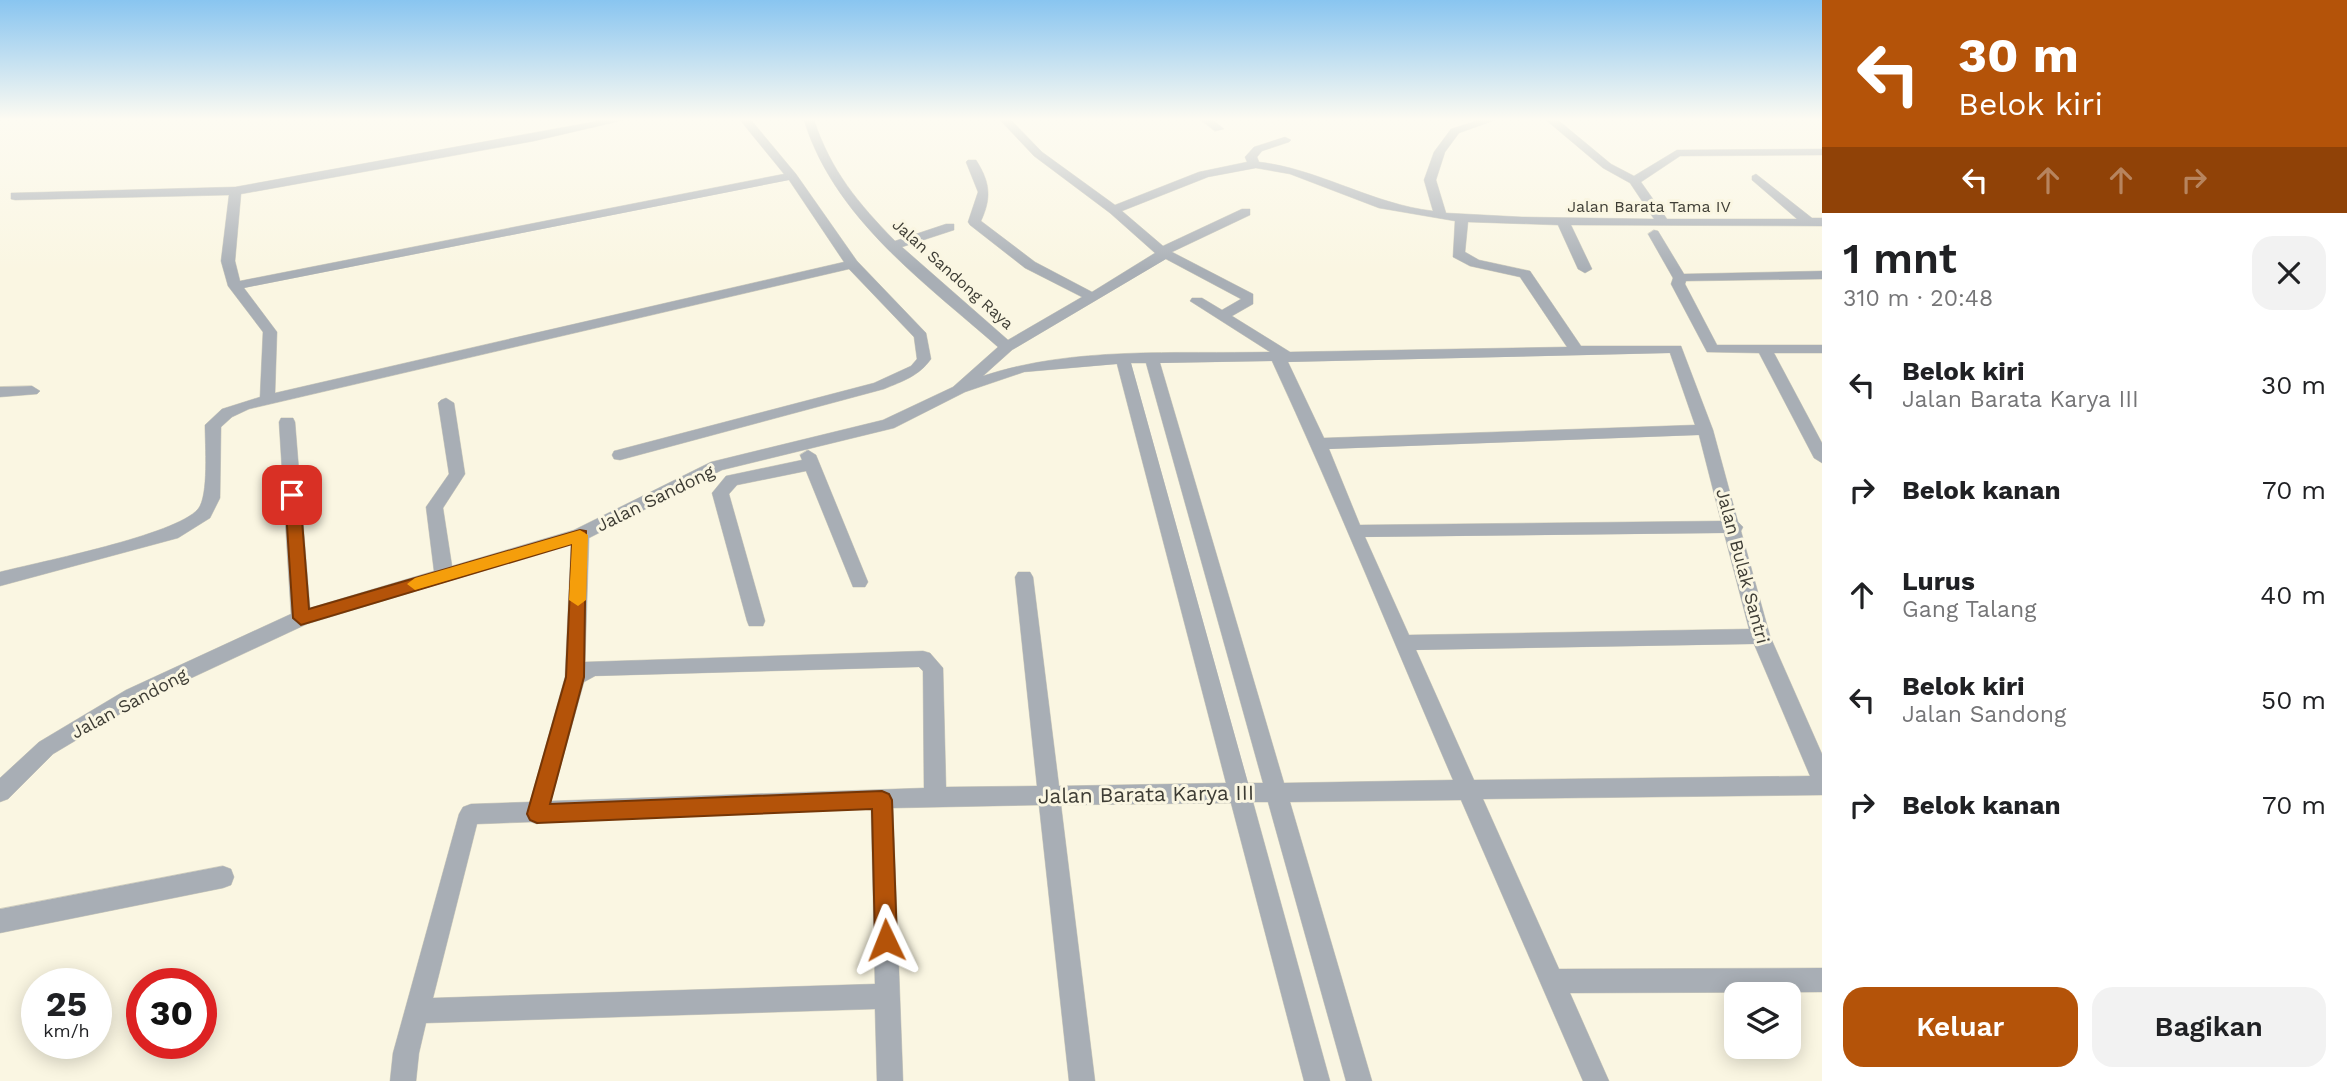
<!DOCTYPE html>
<html lang="id">
<meta charset="utf-8">
<style>
body{margin:0;font-family:"Work Sans",sans-serif;background:#f2f2f2;color:#202124;height:100vh;display:flex;flex-direction:column;font-size:26px;white-space:nowrap}
*{box-sizing:border-box;margin:0}
p{font-size:23px;color:#757577}
.icon{flex:none;width:38px;height:38px;fill:none;stroke:currentColor;stroke-width:2;stroke-linecap:round;stroke-linejoin:round}
.map{position:relative;flex:1;overflow:hidden}
.sheet{display:flex;flex-direction:column;background:#fff;width:525px}
.sheet>*{flex:none}
.hud{background:#b45309;color:#fff;overflow:hidden}
.controls{position:absolute;left:1724px;top:982px;display:grid;gap:14px}
.controls a{display:grid;place-items:center;width:77px;height:77px;border-radius:14px;background:#fff;box-shadow:0 4px 18px #0003;font-size:35px}
.speed{position:absolute;left:21px;top:968px;display:flex;gap:14px;font-size:35px;font-weight:700;text-align:center}
.speed>*{display:grid;place-content:center;width:91px;height:91px;border-radius:50%;background:#fff;box-shadow:0 4px 18px #0003;line-height:1}
.speed small{font-size:18px;font-weight:400}
.speed .limit{border:10px solid #d22;background:#fff;color:#111}
.pin{position:absolute;display:grid;place-items:center;width:60px;height:60px;color:#fff;margin:-30px;border-radius:14px;box-shadow:0 4px 10px #0006}
.me{position:absolute;width:77px;margin:-38px;rotate:358deg;stroke-linejoin:round;filter:drop-shadow(0 0 5px #0008)}
.turn{display:flex;align-items:center;gap:24px;height:147px;padding:0 21px;font-size:32px}
.turn .icon{width:91px;height:91px;stroke-width:2.5}
.turn b{display:block;font-size:49px;line-height:60px}
.lanes{display:flex;align-items:center;height:66px;padding:0 21px;background:#0003;justify-content:center;gap:35px;direction:ltr}
.lanes .off{opacity:.35}
.round{display:grid;place-items:center;flex:none;width:74px;height:74px;border-radius:21px;background:#f2f2f2}
.headline{display:flex;align-items:center;justify-content:space-between;height:119px;padding:0 21px}
h1{font-size:42px;font-weight:600;line-height:52px}
.action{display:flex;gap:14px;margin-top:auto;padding:14px 21px}
.action a{flex:1;height:80px;border-radius:21px;background:#b45309;color:#fff;font-size:28px;font-weight:600;line-height:80px;text-align:center}
.action a+a{background:#f2f2f2;color:#202124}
ul{padding:0;list-style:none}
li{display:flex;align-items:center;gap:21px;height:105px;padding:0 21px}
li div{flex:1}
li b{display:block;font-size:26px}
li em{font-style:normal}
main{display:flex;flex:1;min-height:0}
.map>svg:first-child{display:block}
.lines{fill:none;stroke-linecap:round;stroke-linejoin:round}
.minor-casing{stroke:#d4d1bf;stroke-width:1}
.minor{fill:#a8aeb5;fill-rule:evenodd}
.route{fill:#b45309;stroke:#753606;stroke-width:2}
.slow{fill:#f59e0b}
.labels{text-anchor:middle;dominant-baseline:central;stroke-width:6;stroke-linejoin:round;paint-order:stroke}
.far-street-label{font-size:16px;fill:#3e3d35;stroke:#faf6e2}
.street-label{font-size:18px;fill:#3e3d35;stroke:#faf6e2}
.near-street-label{font-size:21px;fill:#3e3d35;stroke:#faf6e2}
</style>
<main>
<div class="map">
<svg width="1822" height="1081" viewBox="0 0 1822 1081">
<rect width="100%" height="100%" fill="#faf6e2"/>
<g class="lines">
<defs>
<g id="minor">
<path d="M 604,120 L 624,120 L 534,141 L 241,194 L 235,261 L 240,281 L 784,174 L 740,120 L 751,120 L 796,174 L 857,261 L 926,333 L 931,359 C 919,376 903,381 884,389 L 620,460 L 614,459 L 612,455 L 614,451 L 874,383 L 911,366 L 917,359 L 914,337 L 849,269 L 249,409 L 232,417 L 221,427 L 220,498 L 210,518 L 178,538 L 0,586 L 0,572 C 39,562 176,535 198,509 C 209,496 205,444 205,425 L 222,409 L 260,397 L 263,332 L 228,286 L 221,261 L 229,195 L 15,200 L 11,199 L 11,193 L 235,187 ZM 789,180 L 844,262 L 275,393 L 277,332 L 244,288 Z"/>
<path d="M 804,120 L 814,120 C 831,171 858,203 895,241 L 946,224 L 954,224 L 954,230 L 902,247 L 1008,340 L 1082,297 L 1025,268 L 970,225 L 968,222 L 978,192 L 966,162 L 968,160 L 976,160 C 990,182 992,197 981,221 L 1035,262 L 1092,292 L 1155,253 L 1110,213 L 1034,156 L 1000,120 L 1011,120 L 1042,152 L 1115,205 L 1199,172 L 1247,162 L 1245,157 L 1254,147 L 1285,137 L 1291,140 L 1289,142 L 1262,151 L 1257,157 L 1259,162 C 1319,169 1372,204 1433,211 L 1424,180 L 1434,152 L 1451,129 L 1479,120 L 1495,120 L 1459,133 L 1445,152 L 1436,180 L 1446,213 L 1522,217 L 1654,219 L 1630,183 L 1603,168 L 1546,120 L 1558,120 L 1611,164 L 1634,176 L 1677,150 L 1822,149 L 1822,155 L 1680,156 L 1641,182 L 1667,219 L 1797,219 L 1752,180 L 1752,176 L 1756,174 L 1812,218 L 1822,218 L 1822,226 L 1571,225 L 1592,269 L 1585,273 L 1578,269 L 1558,225 L 1468,222 L 1465,252 L 1479,260 L 1530,271 L 1581,346 L 1681,346 L 1713,430 L 1738,522 L 1743,527 L 1741,531 L 1770,636 L 1822,754 L 1822,795 L 1483,799 L 1559,969 L 1822,968 L 1822,992 L 1570,993 L 1609,1081 L 1583,1081 L 1461,800 L 1290,802 L 1372,1081 L 1346,1081 L 1268,802 L 1253,802 L 1330,1081 L 1304,1081 L 1231,803 L 1061,805 L 1095,1081 L 1069,1081 L 1039,805 L 893,808 L 903,1081 L 877,1081 L 875,1009 L 426,1023 L 419,1053 L 416,1081 L 390,1081 L 393,1053 L 459,814 L 463,807 L 471,804 L 530,802 L 565,677 L 571,544 L 307,624 L 140,702 L 53,754 L 8,799 L 0,802 L 0,778 L 39,742 L 126,690 L 291,614 L 279,422 L 281,418 L 293,418 L 295,422 L 310,608 L 434,571 L 426,507 L 449,474 L 438,403 L 441,400 L 446,398 L 454,403 L 465,474 L 443,508 L 452,566 L 574,530 L 711,462 L 883,420 L 953,387 L 998,347 C 924,282 834,218 804,120 ZM 1256,168 L 1290,174 L 1379,208 L 1455,221 L 1453,257 L 1470,266 L 1520,277 L 1567,347 L 1290,352 L 1232,316 L 1253,304 L 1253,294 L 1172,252 L 1250,215 L 1250,209 L 1242,209 L 1163,246 L 1122,211 L 1208,177 ZM 1166,259 L 1241,299 L 1222,310 L 1202,298 L 1192,298 L 1190,301 L 1270,352 C 1176,354 1073,346 983,376 L 1012,350 ZM 1670,353 L 1695,425 L 1324,438 L 1288,362 ZM 1272,361 C 1336,499 1393,641 1453,780 L 1284,783 L 1160,363 ZM 1131,363 L 1146,363 L 1263,783 L 1248,783 ZM 1117,364 L 1226,783 L 1059,786 L 1033,577 L 1030,572 L 1018,572 L 1015,577 L 1037,786 L 946,787 L 943,668 L 930,653 L 923,651 L 585,662 L 589,538 L 722,470 L 894,428 L 965,392 L 1024,372 ZM 1699,435 L 1721,521 L 1360,525 L 1329,449 ZM 1724,533 L 1749,629 L 1409,635 L 1365,537 ZM 1754,644 L 1810,776 L 1474,780 L 1416,650 ZM 919,667 L 923,671 L 924,788 L 551,801 L 584,682 L 595,676 ZM 871,809 L 875,984 L 433,998 L 477,824 L 531,822 L 537,824 L 544,821 Z"/>
<polygon points="1201,120 1213,120 1224,129 1215,131"/>
<polygon points="1654,230 1658,231 1684,274 1822,271 1822,279 1686,281 1685,284 1717,345 1822,345 1822,353 1774,353 1822,443 1822,463 1814,458 1759,353 1707,352 1671,284 1673,278 1648,234"/>
<polygon points="32,386 40,391 37,394 0,397 0,387"/>
<polygon points="808,450 816,455 868,582 865,587 853,587 806,471 737,485 729,494 765,621 763,626 749,626 747,621 712,493 726,476 802,460 800,455"/>
<polygon points="223,866 231,869 234,877 231,885 223,888 0,933 0,909"/>
</g>
</defs>
<!-- minor casing -->
<use href="#minor" class="minor-casing"/>
<!-- minor -->
<use href="#minor" class="minor"/>
</g>
<!-- sky -->
<linearGradient id="sky" x2="0" y2="1"><stop stop-color="#89c5f0"/><stop offset="0.44" stop-color="#fdfbf2"/><stop offset="1" stop-color="#fdfbf2" stop-opacity="0"/></linearGradient>
<rect width="1822" height="271" fill="url(#sky)"/>
<!-- route -->
<polygon class="route" points="292,490 300,495 309,609 580,530 586,531 584,677 550,804 882,791 889,794 892,800 897,940 894,947 886,951 879,947 875,940 872,809 537,823 530,820 527,814 566,677 572,544 301,625 293,618 285,495"/>
<!-- slow -->
<polygon class="slow" points="580,530 588,535 586,600 578,606 569,600 572,544 415,590 407,584 415,578"/>
<g class="labels">
<!-- far-street labels -->
<g class="far-street-label">
<text x="1649" y="206">Jalan Barata Tama IV</text>
<text transform="translate(953 274) rotate(42)">Jalan Sandong Raya</text>
</g>
<!-- street labels -->
<g class="street-label">
<text transform="translate(655 498) rotate(-26)">Jalan Sandong</text>
<text transform="translate(1743 566) rotate(75)">Jalan Bulak Santri</text>
<text transform="translate(129 703) rotate(-28)">Jalan Sandong</text>
</g>
<!-- near-street labels -->
<g class="near-street-label">
<text transform="translate(1146 794) rotate(-1)">Jalan Barata Karya III</text>
</g>
</g>
</svg>
<div class="controls">
<a><svg class="icon" aria-label="layers" viewBox="0 0 24 24"><path d="M12 4l9 5-9 5-9-5zM3 14l9 5 9-5"/></svg></a>
</div>
<div class="speed"><div>25<small>km/h</small></div><div class="limit">30</div></div>
<div class="pin" style="left:292px;top:495px;background:#d93025"><svg class="icon" aria-label="arrive" viewBox="0 0 24 24"><path d="M6 21V4h12l-3 4 3 4H6"/></svg></div>
<svg class="me" style="left:886px;top:940px" viewBox="-20 -20 40 40"><path d="M0-17L14 15 0 8-14 15z" fill="#b45309" stroke="#fff" stroke-width="4"/></svg>
</div>
<section class="sheet">
<div class="hud">
<div class="turn"><svg class="icon" aria-label="left" viewBox="0 0 24 24"><path d="M17 20v-9H6M10 6l-5 5 5 5"/></svg><div><b>30 m</b>Belok kiri</div></div>
<div class="lanes"><svg class="icon" aria-label="left" viewBox="0 0 24 24"><path d="M17 20v-9H6M10 6l-5 5 5 5"/></svg><svg class="icon off" aria-label="ahead" viewBox="0 0 24 24"><path d="M12 20V5M6 11l6-6 6 6"/></svg><svg class="icon off" aria-label="ahead" viewBox="0 0 24 24"><path d="M12 20V5M6 11l6-6 6 6"/></svg><svg class="icon off" aria-label="right" viewBox="0 0 24 24"><path d="M7 20v-9h11M14 6l5 5-5 5"/></svg></div>
</div>
<div class="headline"><div><h1>1 mnt</h1><p>310 m · 20:48</p></div><a class="round"><svg class="icon" aria-label="close" viewBox="0 0 24 24"><path d="M6 6l12 12M18 6L6 18"/></svg></a></div>
<ul>
<li><svg class="icon" aria-label="left" viewBox="0 0 24 24"><path d="M17 20v-9H6M10 6l-5 5 5 5"/></svg><div><b>Belok kiri</b><p>Jalan Barata Karya III</p></div><em>30 m</em></li>
<li><svg class="icon" aria-label="right" viewBox="0 0 24 24"><path d="M7 20v-9h11M14 6l5 5-5 5"/></svg><div><b>Belok kanan</b></div><em>70 m</em></li>
<li><svg class="icon" aria-label="ahead" viewBox="0 0 24 24"><path d="M12 20V5M6 11l6-6 6 6"/></svg><div><b>Lurus</b><p>Gang Talang</p></div><em>40 m</em></li>
<li><svg class="icon" aria-label="left" viewBox="0 0 24 24"><path d="M17 20v-9H6M10 6l-5 5 5 5"/></svg><div><b>Belok kiri</b><p>Jalan Sandong</p></div><em>50 m</em></li>
<li><svg class="icon" aria-label="right" viewBox="0 0 24 24"><path d="M7 20v-9h11M14 6l5 5-5 5"/></svg><div><b>Belok kanan</b></div><em>70 m</em></li>
</ul>
<div class="action"><a>Keluar</a><a>Bagikan</a></div>
</section>
</main>
